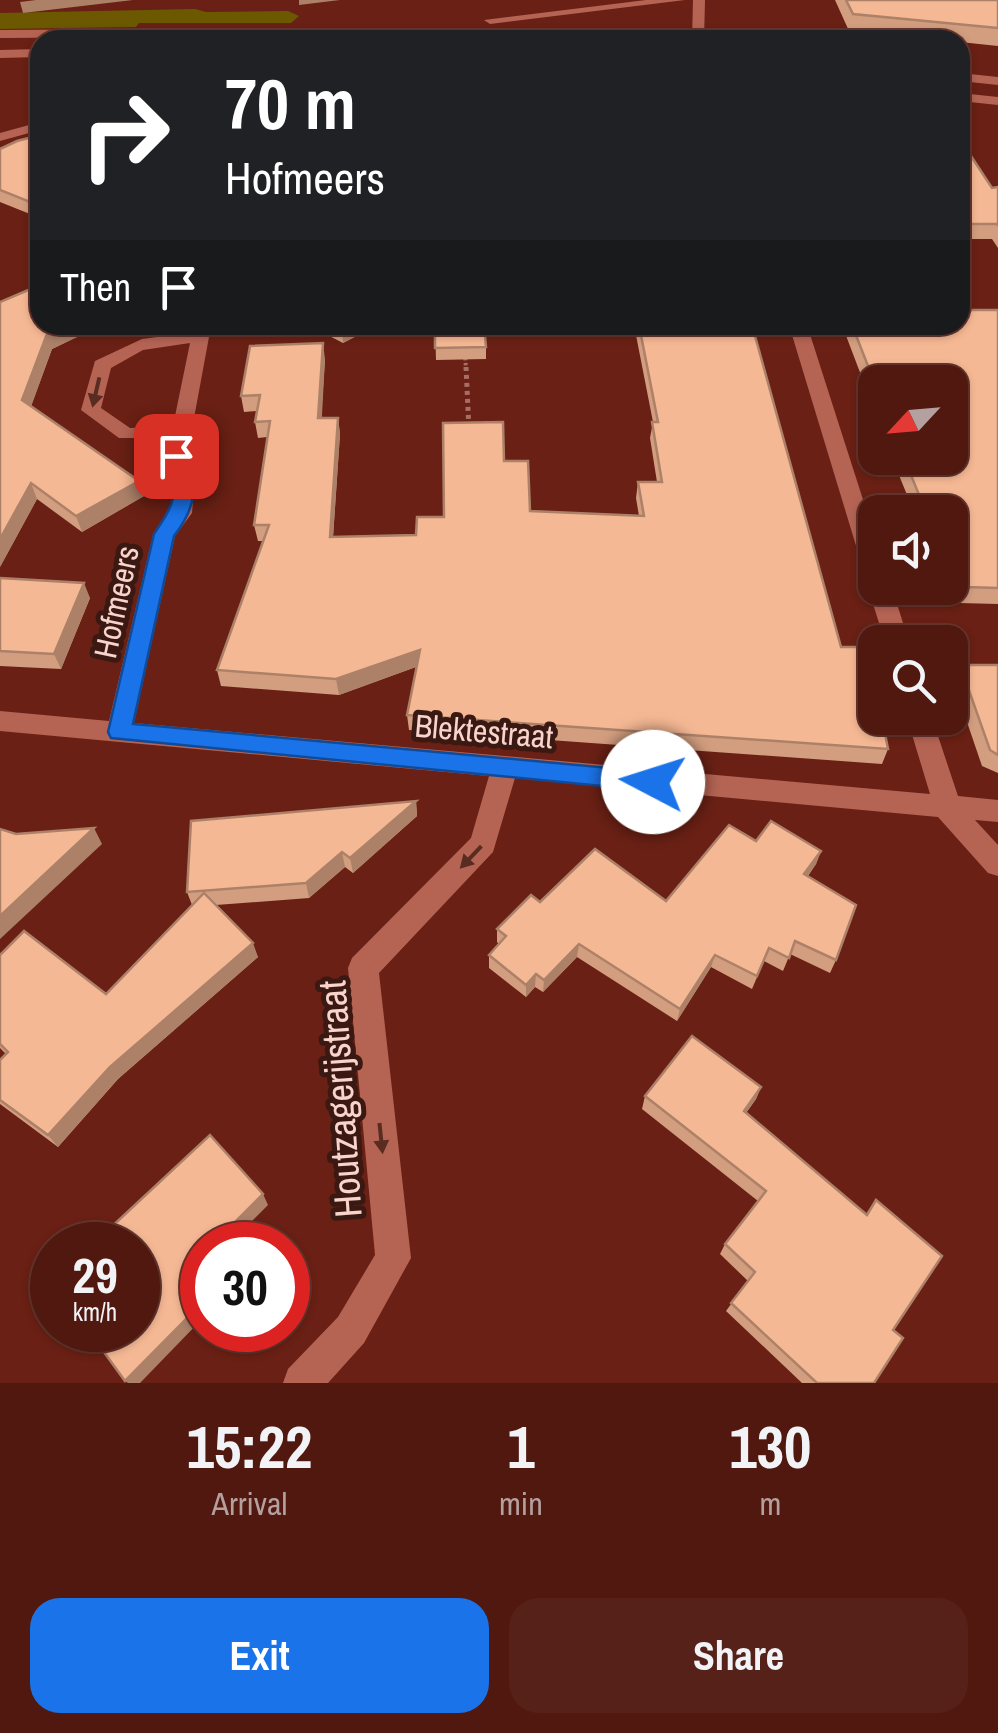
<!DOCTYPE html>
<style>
body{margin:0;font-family:"Archivo Narrow",sans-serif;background:#562118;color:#f1f3f6;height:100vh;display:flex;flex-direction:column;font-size:38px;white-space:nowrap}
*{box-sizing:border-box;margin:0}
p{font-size:32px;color:#b4a09e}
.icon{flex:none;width:55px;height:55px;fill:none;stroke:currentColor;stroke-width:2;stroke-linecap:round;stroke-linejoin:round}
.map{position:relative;height:1383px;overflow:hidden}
.panel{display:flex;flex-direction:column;background:#50180f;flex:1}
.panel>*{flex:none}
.hud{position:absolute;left:30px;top:30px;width:940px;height:305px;border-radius:30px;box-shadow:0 2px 8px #0004,0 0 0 2px #67372f;background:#202124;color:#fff;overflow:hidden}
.needle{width:65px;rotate:244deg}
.buttons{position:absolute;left:858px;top:365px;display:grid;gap:20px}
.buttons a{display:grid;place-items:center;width:110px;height:110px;border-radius:20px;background:#50180f;box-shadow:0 2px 8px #0004,0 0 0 2px #67372f;font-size:50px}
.speed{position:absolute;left:30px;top:1222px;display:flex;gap:20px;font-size:50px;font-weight:700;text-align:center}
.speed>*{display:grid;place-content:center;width:130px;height:130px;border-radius:50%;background:#50180f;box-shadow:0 2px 8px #0004,0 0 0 2px #67372f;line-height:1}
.speed small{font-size:25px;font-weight:400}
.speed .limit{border:15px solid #d22;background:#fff;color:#111}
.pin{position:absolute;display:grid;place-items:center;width:85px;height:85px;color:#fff;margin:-42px;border-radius:20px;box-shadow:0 5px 15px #0006}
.me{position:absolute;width:110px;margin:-55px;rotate:275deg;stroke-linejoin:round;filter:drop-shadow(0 0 8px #0008)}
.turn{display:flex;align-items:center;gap:35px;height:210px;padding:0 30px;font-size:45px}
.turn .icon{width:130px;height:130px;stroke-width:2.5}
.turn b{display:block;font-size:70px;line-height:85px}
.then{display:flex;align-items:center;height:95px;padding:0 30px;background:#0003;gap:20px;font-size:38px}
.eta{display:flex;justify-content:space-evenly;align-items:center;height:170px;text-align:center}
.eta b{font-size:60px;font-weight:700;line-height:70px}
.button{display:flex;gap:20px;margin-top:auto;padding:20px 30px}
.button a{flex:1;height:115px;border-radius:30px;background:#1a73e8;color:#fff;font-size:40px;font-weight:700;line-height:115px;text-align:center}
.button a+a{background:#562118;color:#f1f3f6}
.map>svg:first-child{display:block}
.green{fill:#6d5802}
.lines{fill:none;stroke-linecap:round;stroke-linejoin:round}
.path-far1{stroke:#a86e64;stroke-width:4;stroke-dasharray:2.5 2.5;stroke-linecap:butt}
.path{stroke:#a86e64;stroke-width:5;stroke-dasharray:4 4;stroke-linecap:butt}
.street{fill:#b56454;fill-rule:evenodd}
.secondary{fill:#b56454;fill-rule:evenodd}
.wall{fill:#d39e7f}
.shaded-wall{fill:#ac8168}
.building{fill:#f5b894;stroke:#ac8168;stroke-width:2.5}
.oneway{fill:#592c22}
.route{fill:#1a73e8;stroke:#114b97;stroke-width:2.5}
.labels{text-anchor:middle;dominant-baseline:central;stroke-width:10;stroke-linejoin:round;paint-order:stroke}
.street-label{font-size:32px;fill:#f9d4cc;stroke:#3a1912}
.near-street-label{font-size:38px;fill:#f9d4cc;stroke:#3a1912}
</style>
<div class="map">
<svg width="998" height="1383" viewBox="0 0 998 1383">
<rect width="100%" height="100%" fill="#6a2014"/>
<!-- green -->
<polygon class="green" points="195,9 206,12 288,11 299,16 291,23 139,23 136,27 0,29 0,13"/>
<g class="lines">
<!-- path-far1 -->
<g class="path-far1">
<polyline points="728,30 754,40"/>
<polyline points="633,36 666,38"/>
<polyline points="465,353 466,370"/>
</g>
<!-- path -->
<polyline class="path" points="466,367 469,430"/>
<!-- street -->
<g class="street">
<polygon points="646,0 685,0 490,24 484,20"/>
<polygon points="693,0 705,0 704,40 692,40"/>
<polygon points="40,122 40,130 0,141 0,133"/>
<path d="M 200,325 L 218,325 L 209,337 L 187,456 L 195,478 L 192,513 L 175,536 L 134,723 L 930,794 L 907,718 L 932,718 L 958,796 L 998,800 L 998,822 L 975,820 L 998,845 L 998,876 L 988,873 L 938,817 L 515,778 L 493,852 L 379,973 L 411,1258 L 364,1343 L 328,1383 L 283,1383 L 288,1369 L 338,1317 L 375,1255 L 348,968 L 352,958 L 471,838 L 489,776 L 0,731 L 0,711 L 109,721 L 153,535 C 165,517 175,504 174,480 C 173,462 166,459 170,438 L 119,438 L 81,410 L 95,361 L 142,339 L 195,332 ZM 190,343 L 173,426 L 130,428 L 101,408 L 111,368 L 143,350 Z"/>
<polygon points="789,325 807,325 875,537 875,580 864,572"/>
<polygon points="875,581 875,588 892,588 909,642 885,642 868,588"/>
</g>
<!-- secondary -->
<g class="secondary">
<polygon points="307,28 559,36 565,40 307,36 0,38 0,30"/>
<polygon points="40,49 40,57 0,58 0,50"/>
<polygon points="960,73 998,77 998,85 960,81"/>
<polygon points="960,93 998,97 998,105 960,101"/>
</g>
</g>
<!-- wall -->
<g class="wall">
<polygon points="835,0 998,0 998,46 960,42 960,40 936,40 849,31"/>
<polygon points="40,135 40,218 0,202 0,149"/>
<polygon points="960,154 992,188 998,187 998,248 992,239 960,239"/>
<polygon points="998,310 998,604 959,603 950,572 950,512 914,512 892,458 950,458 875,382 875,412 842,325 960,325"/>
<polygon points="40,325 102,325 52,349 31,406 139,481 144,496 82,532 37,499 0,567"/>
<polygon points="308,325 368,325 368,330 343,343"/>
<polygon points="435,325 486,347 486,359 436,360"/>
<polygon points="634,325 752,325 841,647 888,749 882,764 409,730 407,715 416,667 339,695 221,686 217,670 263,541 258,541 254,525 267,437 258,438 255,422 257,411 244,412 241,396 325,359 321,418 338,418 340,434 333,537 416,535 444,517 504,461 530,511 639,516 636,498 638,482 657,482 650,438 653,422"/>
<polygon points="0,578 90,598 61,669 0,666"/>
<polygon points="960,665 998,665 998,773 982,766 953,681"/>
<polygon points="416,801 417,816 353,873 345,867 309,898 216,905 258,957 118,1079 58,1147 0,1104 0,1060 6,1054 0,1048 0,955 106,994 192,905 187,892"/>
<polygon points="756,841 821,851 816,864 808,876 836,960 830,973 790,954 783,971 764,961 752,989 711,967 677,1021 577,957 543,992 535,987 526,997 489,968 489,955 499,944 497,942 497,929 540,902 666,901"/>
<polygon points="761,1087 756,1099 746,1113 866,1214 876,1200 893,1330 874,1383 802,1383 726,1311 748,1281 720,1254 725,1244 758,1201 642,1109 645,1096"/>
</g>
<!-- shaded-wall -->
<g class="shaded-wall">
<polygon points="36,0 133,0 23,13 20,2"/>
<polygon points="299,0 340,0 299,5"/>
<polygon points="66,325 102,325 52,349 28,415 22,400 47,334"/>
<polygon points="349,325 368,325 368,330 343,343 342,329"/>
<polygon points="323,343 325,359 321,434 318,418"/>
<polygon points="338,418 340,434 332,553 330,537"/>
<polygon points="139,481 144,496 82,532 76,516"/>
<polygon points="31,483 37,499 0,567 0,539"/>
<polygon points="84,583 90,598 61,669 54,654"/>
<polygon points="420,650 421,665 339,695 336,679"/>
<polygon points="416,801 417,816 353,873 350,858"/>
<polygon points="94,828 102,844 0,939 0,916"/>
<polygon points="821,851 816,864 799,887 804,874"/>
<polygon points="342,852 345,867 309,898 306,883"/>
<polygon points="253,943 258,957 118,1079 58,1147 48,1135 110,1067"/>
<polygon points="579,944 577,957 543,992 544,980"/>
<polygon points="715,955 711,967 677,1021 680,1009"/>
<polygon points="536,974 535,987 526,997 526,985"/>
<polygon points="761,1087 756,1099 739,1123 744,1111"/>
<polygon points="263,1194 268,1205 241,1232 235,1222"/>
<polygon points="202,1303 202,1319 140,1383 128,1383 125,1381"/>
</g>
<!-- building -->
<g class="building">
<polygon points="846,0 998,0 998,28 853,14"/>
<polygon points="40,135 40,206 0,190 0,149 17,141"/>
<polygon points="969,153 992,188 998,187 998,226 997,224 960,224 960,154"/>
<polygon points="40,285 40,325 66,325 47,334 22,400 139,481 76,516 31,483 0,539 0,302"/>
<polygon points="960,310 998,310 998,588 966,587 956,554 950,554 950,512 926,512 904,458 950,458 950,382 875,382 875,384 852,325 960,325"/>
<polygon points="435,325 484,325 486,347 435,348"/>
<polygon points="639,325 752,325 841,647 868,647 875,681 875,718 882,718 888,749 407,715 420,650 336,679 217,670 269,525 254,525 270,421 255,422 260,395 241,396 250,346 323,343 318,418 338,418 330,537 416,535 417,517 444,517 443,423 503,422 504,461 528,461 530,511 644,516 638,482 662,482 652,422 658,422"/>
<polygon points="0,578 84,583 54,654 0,651"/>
<polygon points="960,665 998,665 998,755 990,750"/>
<polygon points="416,801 350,858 342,852 306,883 187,892 191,821"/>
<polygon points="771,821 821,851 804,874 856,905 836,960 795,941 789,958 769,948 757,976 715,955 680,1009 579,944 544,980 536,974 526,985 489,955 506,936 497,929 531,895 540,902 595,849 666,901 729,825 756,841"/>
<polygon points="94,828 0,916 0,829 16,834"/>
<polygon points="204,893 253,943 110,1067 48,1135 0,1100 0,1060 8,1052 0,1044 0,955 24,931 106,994"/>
<polygon points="692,1036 761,1087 744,1111 867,1215 876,1200 942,1256 893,1330 903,1338 874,1383 817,1383 731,1303 755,1272 725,1244 766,1191 645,1096"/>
<polygon points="210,1135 263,1194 235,1222 255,1245 202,1245 202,1303 125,1381 88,1330 138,1330 138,1245 92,1245"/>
</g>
<!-- one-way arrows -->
<defs><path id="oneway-solid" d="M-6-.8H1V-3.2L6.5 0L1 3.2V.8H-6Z" transform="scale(2.5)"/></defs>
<g class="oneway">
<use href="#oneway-solid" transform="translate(96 392) rotate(103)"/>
<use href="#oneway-solid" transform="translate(471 857) rotate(134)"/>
<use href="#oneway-solid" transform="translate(381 1138) rotate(84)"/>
</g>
<!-- route -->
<path class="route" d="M 176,451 L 183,452 C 201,483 195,509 174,536 L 133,724 L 653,772 L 661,775 L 665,782 L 661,788 L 653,791 L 111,738 L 108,732 L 154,534 C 174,505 181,491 167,456 Z"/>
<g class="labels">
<!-- street labels -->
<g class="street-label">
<text transform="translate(116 602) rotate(-78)">Hofmeers</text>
<text transform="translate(484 731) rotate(5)">Blektestraat</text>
</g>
<!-- near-street labels -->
<g class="near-street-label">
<text transform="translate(340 1099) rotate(-94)">Houtzagerijstraat</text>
</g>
</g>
</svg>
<div class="buttons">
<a><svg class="needle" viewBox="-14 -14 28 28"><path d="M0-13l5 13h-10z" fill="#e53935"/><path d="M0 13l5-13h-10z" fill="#b4a09e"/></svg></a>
<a><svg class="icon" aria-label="sound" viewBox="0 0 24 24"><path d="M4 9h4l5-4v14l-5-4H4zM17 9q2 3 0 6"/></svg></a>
<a><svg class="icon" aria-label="search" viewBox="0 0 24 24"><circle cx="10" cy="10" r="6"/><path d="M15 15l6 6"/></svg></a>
</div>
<div class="speed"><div>29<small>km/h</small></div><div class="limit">30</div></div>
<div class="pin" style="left:176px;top:456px;background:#d93025"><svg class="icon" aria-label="arrive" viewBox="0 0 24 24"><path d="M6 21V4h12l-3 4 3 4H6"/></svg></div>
<svg class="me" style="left:653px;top:782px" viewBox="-20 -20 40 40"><circle r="19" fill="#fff"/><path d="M0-13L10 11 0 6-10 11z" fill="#1a73e8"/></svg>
<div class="hud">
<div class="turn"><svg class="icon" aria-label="right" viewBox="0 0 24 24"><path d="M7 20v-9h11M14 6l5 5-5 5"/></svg><div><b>70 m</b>Hofmeers</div></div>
<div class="then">Then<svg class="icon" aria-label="arrive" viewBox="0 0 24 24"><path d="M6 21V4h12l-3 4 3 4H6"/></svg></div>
</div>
</div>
<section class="panel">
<div class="eta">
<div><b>15:22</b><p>Arrival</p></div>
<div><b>1</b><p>min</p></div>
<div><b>130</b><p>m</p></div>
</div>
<div class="button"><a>Exit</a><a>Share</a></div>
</section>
